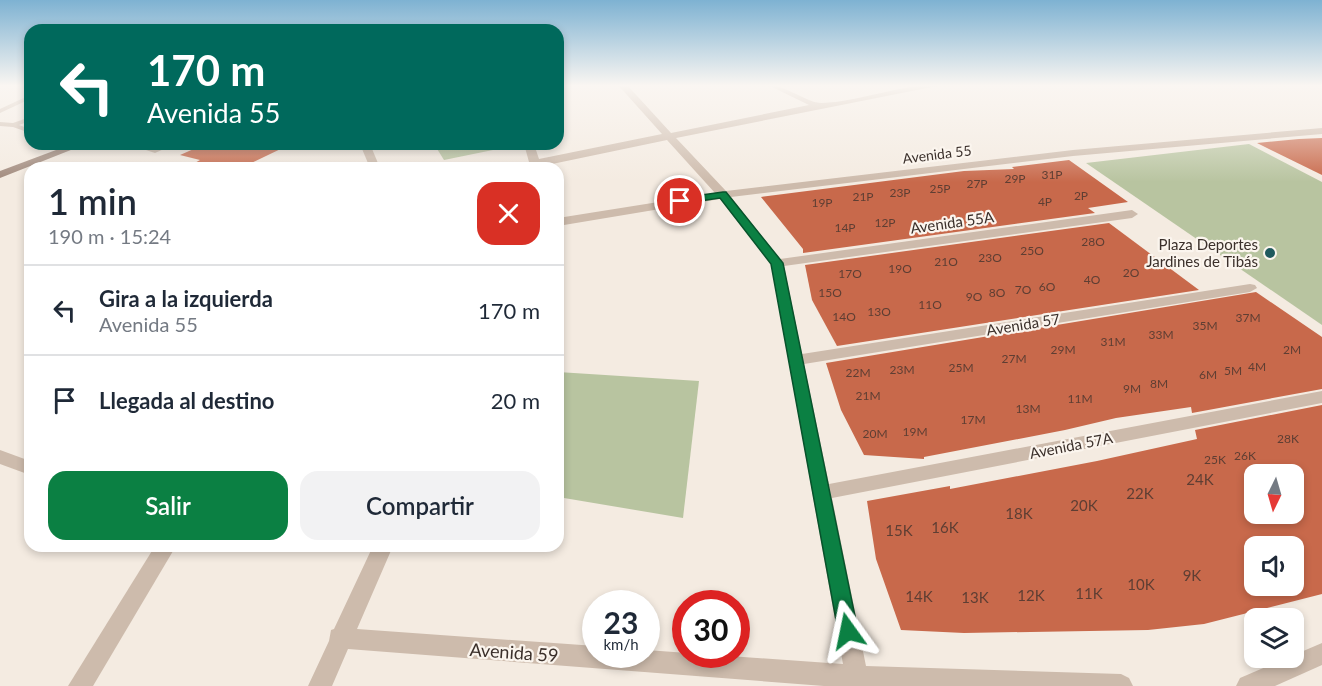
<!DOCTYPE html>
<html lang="es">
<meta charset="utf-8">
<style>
body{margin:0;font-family:Lato,sans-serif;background:#f2f2f3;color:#1f2937;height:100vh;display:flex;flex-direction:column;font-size:22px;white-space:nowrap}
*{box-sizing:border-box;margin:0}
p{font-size:20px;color:#747a83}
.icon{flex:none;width:33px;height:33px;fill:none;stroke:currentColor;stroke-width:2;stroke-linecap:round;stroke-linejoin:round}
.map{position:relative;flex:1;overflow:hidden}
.details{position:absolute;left:24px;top:162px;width:540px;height:390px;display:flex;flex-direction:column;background:#fff;border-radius:18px;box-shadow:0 3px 9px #0003}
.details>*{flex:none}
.top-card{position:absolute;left:24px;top:24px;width:540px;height:126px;border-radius:18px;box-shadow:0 3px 9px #0003;background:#00695c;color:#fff;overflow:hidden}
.needle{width:39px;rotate:185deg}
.buttons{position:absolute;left:1244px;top:464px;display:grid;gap:12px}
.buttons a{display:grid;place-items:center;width:60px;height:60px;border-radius:12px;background:#fff;box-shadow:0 3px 9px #0003;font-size:30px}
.speed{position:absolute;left:582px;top:590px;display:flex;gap:12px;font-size:30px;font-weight:700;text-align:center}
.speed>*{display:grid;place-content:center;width:78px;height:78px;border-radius:50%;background:#fff;box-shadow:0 3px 9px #0003;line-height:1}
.speed small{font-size:15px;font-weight:400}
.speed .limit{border:9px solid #d22;background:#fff;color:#111}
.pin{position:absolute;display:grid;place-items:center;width:51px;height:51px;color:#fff;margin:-26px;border:3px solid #fff;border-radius:50%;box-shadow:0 2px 6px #0007}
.me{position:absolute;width:66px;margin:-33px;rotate:348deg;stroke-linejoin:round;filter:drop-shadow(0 0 4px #0008)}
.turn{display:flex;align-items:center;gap:21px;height:126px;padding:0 24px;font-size:27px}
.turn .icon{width:78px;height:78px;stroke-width:2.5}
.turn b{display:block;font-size:42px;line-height:51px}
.round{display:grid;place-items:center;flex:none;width:63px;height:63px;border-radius:18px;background:#f2f2f3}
.head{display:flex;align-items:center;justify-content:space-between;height:102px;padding:0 24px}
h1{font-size:36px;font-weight:600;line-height:45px}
.action{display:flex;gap:12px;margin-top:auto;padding:12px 24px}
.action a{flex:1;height:69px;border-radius:18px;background:#0b8043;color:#fff;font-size:24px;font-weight:600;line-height:69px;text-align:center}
.action a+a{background:#f2f2f3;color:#1f2937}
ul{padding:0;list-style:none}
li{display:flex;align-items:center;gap:18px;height:90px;padding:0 24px;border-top:2px solid #e0e1e3}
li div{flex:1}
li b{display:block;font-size:22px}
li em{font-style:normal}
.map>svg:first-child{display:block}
.green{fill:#b8c4a0}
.building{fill:#c8694b;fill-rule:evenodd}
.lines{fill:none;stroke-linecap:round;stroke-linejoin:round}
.service{fill:#cdbbac;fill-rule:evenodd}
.minor{fill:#cdbbac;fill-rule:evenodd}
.secondary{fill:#a18a7d;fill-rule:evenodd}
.route{fill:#0b8043;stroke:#07532c;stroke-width:1.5}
.poi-dot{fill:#1f5a5e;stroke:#fbf5ee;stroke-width:2}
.labels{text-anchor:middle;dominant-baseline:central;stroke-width:4.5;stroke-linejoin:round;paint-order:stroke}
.number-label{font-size:12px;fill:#5e3e33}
.far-street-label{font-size:14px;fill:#3b302b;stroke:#fbf5ee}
.street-label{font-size:15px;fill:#3b302b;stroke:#fbf5ee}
.poi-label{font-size:15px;fill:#3b302b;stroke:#fbf5ee;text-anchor:end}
.near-number-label{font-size:15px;fill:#5e3e33}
.near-street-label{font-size:18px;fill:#3b302b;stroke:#fbf5ee}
</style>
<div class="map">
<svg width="1322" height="686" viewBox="0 0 1322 686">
<rect width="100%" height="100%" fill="#f4ebe1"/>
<!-- green -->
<g class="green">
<polygon points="434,144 518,144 518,145 444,160"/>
<polygon points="1249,144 1322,182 1322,325 1086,163"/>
<polygon points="558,372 699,381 683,518 558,497"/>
</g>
<!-- building -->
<g class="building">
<polygon points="1322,138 1322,175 1257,143 1299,139"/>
<polygon points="205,144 291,144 241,168 186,168 200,160 180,155"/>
<polygon points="1069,160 1128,202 1088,208 1095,213 803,253 803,249 761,197 964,171 1014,169 1012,167"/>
<polygon points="1109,223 1199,290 837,346 812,300 805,265"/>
<polygon points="1256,292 1322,337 1322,389 1192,413 1191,407 1116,418 1065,430 924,457 924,459 864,455 841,410 826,363"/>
<path d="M 1322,405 L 1322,594 L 1204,624 L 1148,630 L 964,633 L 901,630 L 876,559 L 867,501 L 950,486 L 950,489 L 1097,461 L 1197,439 L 1195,430 ZM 1254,474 L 1293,474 L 1293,513 L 1254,513 ZM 1254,546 L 1293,546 L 1293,585 L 1254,585 Z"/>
</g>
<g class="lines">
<!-- service -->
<g class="service">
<polygon points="30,95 30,99 0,113 0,109"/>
<polygon points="30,117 30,121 19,125 30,129 30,133 13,127 0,126 0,122 13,123"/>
<polygon points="128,144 138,144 155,149 167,144 175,144 155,153"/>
</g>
<!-- minor -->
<g class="minor">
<path d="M 619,86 L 628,86 L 671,133 L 809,105 L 770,86 C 789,86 806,103 822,103 C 860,102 899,84 937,86 L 676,138 L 726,191 L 1073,150 L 1322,128 L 1322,134 L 1073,156 L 731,197 L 780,259 L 1132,210 L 1138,214 L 1132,218 L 784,266 L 802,354 L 1250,284 L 1255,285 L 1257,288 L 1250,292 L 804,364 L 829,484 L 1322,391 L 1322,403 L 832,498 L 866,666 L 1121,674 L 1129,678 L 1133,686 L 824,686 L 348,649 L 332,686 L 308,686 L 329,641 L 331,630 L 334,629 L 373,546 L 393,546 L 357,629 L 596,646 L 596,654 L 646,654 L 646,650 L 843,664 L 771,263 L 720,199 L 558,226 L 558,218 L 715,193 L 667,140 L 533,168 L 520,168 L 529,162 L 524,144 L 534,144 L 539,159 L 662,134 Z"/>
<polygon points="360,144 370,144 380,168 370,168"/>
<polygon points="0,450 30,461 30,475 0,464"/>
<polygon points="155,546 176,546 93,686 68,686"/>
<polygon points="1322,643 1322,665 1275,686 1236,686 1240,678"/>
</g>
<!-- secondary -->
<polygon class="secondary" points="72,144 86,144 0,178 0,171"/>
</g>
<!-- sky -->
<linearGradient id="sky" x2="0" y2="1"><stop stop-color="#7eb2d2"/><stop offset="0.47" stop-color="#faf6f2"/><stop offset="1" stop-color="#faf6f2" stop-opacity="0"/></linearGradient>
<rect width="1322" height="182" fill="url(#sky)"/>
<!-- route -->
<polygon class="route" points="723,192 726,192 783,263 858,631 855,638 848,641 841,638 838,631 771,264 720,198 680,204 674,201 680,198"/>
<!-- markers -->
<circle class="poi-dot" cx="1270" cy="253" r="6"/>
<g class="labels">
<!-- number labels -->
<g class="number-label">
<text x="1052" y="174">31P</text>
<text x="1015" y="178">29P</text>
<text x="977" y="183">27P</text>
<text x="940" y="188">25P</text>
<text x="900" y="192">23P</text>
<text x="1081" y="195">2P</text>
<text x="863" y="196">21P</text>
<text x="1045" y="201">4P</text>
<text x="822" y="202">19P</text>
<text x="885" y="222">12P</text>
<text x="845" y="227">14P</text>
<text x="1093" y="241">28O</text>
<text x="1032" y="250">25O</text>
<text x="990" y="257">23O</text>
<text x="946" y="261">21O</text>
<text x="900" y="268">19O</text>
<text x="1131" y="272">2O</text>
<text x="850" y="273">17O</text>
<text x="1092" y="279">4O</text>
<text x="1047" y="286">6O</text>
<text x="1023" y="289">7O</text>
<text x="830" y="292">15O</text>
<text x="997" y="292">8O</text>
<text x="974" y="296">9O</text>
<text x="930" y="304">11O</text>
<text x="879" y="311">13O</text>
<text x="844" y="316">14O</text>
<text x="1248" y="317">37M</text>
<text x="1205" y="325">35M</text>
<text x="1161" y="334">33M</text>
<text x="1113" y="341">31M</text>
<text x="1063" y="349">29M</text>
<text x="1292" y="349">2M</text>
<text x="1014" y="358">27M</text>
<text x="1257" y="366">4M</text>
<text x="961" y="367">25M</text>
<text x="902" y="369">23M</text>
<text x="1233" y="370">5M</text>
<text x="858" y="372">22M</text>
<text x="1208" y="374">6M</text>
<text x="1159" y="383">8M</text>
<text x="1132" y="388">9M</text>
<text x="868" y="395">21M</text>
<text x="1080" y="398">11M</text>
<text x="1028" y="408">13M</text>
<text x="973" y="419">17M</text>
<text x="915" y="431">19M</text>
<text x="875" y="433">20M</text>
<text x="1288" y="438">28K</text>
<text x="1245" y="455">26K</text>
<text x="1215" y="459">25K</text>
</g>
<!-- far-street labels -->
<g class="far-street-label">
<text transform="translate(937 154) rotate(-7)">Avenida 55</text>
</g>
<!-- street labels -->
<g class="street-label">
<text transform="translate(952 222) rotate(-8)">Avenida 55A</text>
<text transform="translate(1023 324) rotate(-9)">Avenida 57</text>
<text transform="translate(1071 445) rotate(-11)">Avenida 57A</text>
</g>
<!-- poi labels -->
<g class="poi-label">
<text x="1258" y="244">Plaza Deportes<tspan x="1258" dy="17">Jardines de Tibás</tspan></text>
</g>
<!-- near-number labels -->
<g class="near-number-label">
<text x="1200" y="479">24K</text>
<text x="1140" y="493">22K</text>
<text x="1084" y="505">20K</text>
<text x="1019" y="513">18K</text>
<text x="945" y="527">16K</text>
<text x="899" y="530">15K</text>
<text x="1192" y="575">9K</text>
<text x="1141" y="584">10K</text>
<text x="1089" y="593">11K</text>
<text x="1031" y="595">12K</text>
<text x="919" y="596">14K</text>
<text x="975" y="597">13K</text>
</g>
<!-- near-street labels -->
<g class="near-street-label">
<text transform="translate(514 652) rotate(4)">Avenida 59</text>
</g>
</g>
</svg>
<div class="buttons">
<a><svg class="needle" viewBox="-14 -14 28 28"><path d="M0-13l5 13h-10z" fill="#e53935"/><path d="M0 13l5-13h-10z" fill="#747a83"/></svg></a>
<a><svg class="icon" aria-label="sound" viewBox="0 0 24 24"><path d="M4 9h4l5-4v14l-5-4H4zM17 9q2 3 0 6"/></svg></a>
<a><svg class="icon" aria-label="layers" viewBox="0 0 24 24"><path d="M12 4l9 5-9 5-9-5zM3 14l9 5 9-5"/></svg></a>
</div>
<div class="speed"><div>23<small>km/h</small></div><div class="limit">30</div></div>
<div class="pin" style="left:680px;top:201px;background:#d93025"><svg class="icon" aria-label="arrive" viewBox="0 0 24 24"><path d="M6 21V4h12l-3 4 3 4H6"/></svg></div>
<svg class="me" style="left:848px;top:631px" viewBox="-20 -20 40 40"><path d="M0-17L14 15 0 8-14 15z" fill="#0b8043" stroke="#fff" stroke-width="4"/></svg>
<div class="top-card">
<div class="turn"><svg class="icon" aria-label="left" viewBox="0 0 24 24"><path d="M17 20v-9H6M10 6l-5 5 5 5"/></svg><div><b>170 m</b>Avenida 55</div></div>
</div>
<section class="details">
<div class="head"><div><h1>1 min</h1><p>190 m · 15:24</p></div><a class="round" style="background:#d93025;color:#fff"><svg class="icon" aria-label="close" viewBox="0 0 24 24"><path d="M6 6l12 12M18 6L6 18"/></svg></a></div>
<ul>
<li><svg class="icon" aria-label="left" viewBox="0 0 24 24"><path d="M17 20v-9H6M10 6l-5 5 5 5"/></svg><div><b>Gira a la izquierda</b><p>Avenida 55</p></div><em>170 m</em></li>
<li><svg class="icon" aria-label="arrive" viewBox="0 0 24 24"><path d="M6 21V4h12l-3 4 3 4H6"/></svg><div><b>Llegada al destino</b></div><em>20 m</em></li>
</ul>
<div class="action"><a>Salir</a><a>Compartir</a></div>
</section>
</div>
